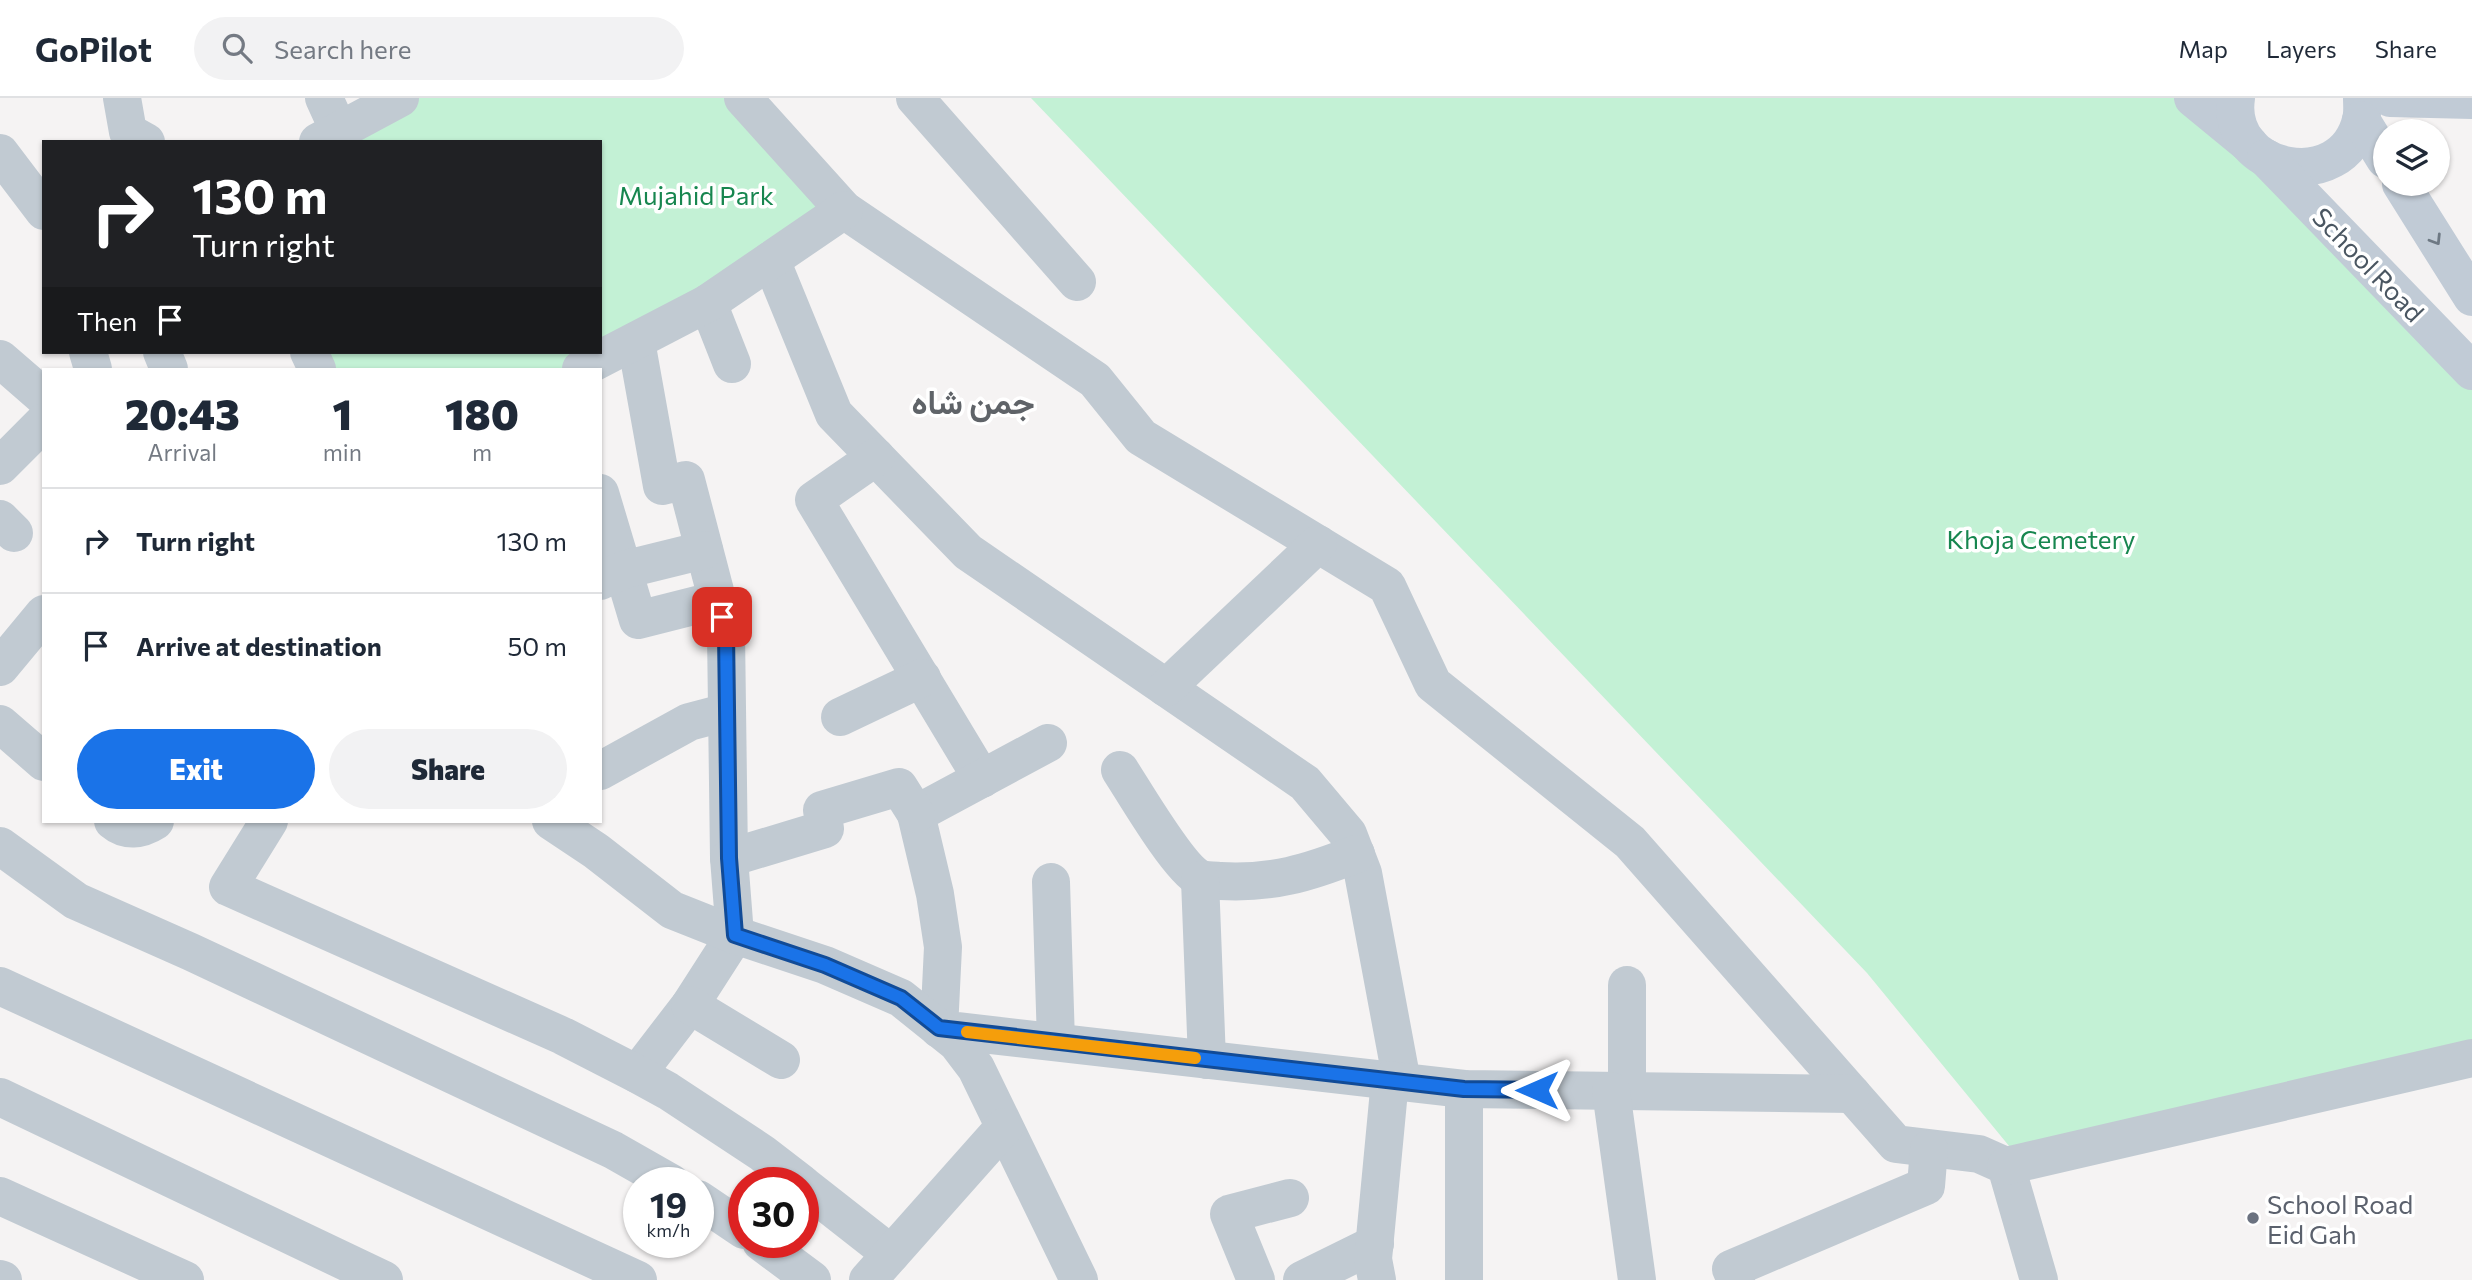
<!DOCTYPE html>
<meta charset="utf-8">
<style>
body{margin:0;font-family:Commissioner,Vazirmatn,sans-serif;background:#f2f2f3;color:#1f2937;height:100vh;display:flex;flex-direction:column;font-size:26px;white-space:nowrap}
*{box-sizing:border-box;margin:0}
p{font-size:23px;color:#747a83}
.icon{flex:none;width:38px;height:38px;fill:none;stroke:currentColor;stroke-width:2;stroke-linecap:round;stroke-linejoin:round}
.map{position:relative;flex:1;overflow:hidden}
.side{position:absolute;left:42px;top:270px;width:560px;height:455px;display:flex;flex-direction:column;background:#fff;border-radius:0px;box-shadow:0 2px 5px #0004}
.side>*{flex:none}
.hud{position:absolute;left:42px;top:42px;width:560px;height:214px;border-radius:0px;box-shadow:0 2px 5px #0004;background:#202124;color:#fff;overflow:hidden}
.tools{position:absolute;left:2373px;top:21px;display:grid;gap:14px}
.tools a{display:grid;place-items:center;width:77px;height:77px;border-radius:50%;background:#fff;box-shadow:0 2px 5px #0004;font-size:35px}
.speed{position:absolute;left:623px;top:1069px;display:flex;gap:14px;font-size:35px;font-weight:700;text-align:center}
.speed>*{display:grid;place-content:center;width:91px;height:91px;border-radius:50%;background:#fff;box-shadow:0 2px 5px #0004;line-height:1}
.speed small{font-size:18px;font-weight:400}
.speed .limit{border:10px solid #d22;background:#fff;color:#111}
.pin{position:absolute;display:grid;place-items:center;width:60px;height:60px;color:#fff;margin:-30px;border-radius:14px;box-shadow:0 4px 10px #0006}
.me{position:absolute;width:77px;margin:-38px;rotate:270deg;stroke-linejoin:round;filter:drop-shadow(0 0 5px #0008)}
.turn{display:flex;align-items:center;gap:24px;height:147px;padding:0 35px;font-size:32px}
.turn .icon{width:91px;height:91px;stroke-width:2.5}
.turn b{display:block;font-size:49px;line-height:60px}
.then{display:flex;align-items:center;height:66px;padding:0 35px;background:#0003;gap:14px;font-size:26px}
.eta{display:flex;justify-content:space-evenly;align-items:center;height:119px;text-align:center}
.eta b{font-size:42px;font-weight:800;line-height:49px}
.button{display:flex;gap:14px;margin-top:auto;padding:14px 35px}
.button a{flex:1;height:80px;border-radius:42px;background:#1a73e8;color:#fff;font-size:28px;font-weight:800;line-height:80px;text-align:center}
.button a+a{background:#f2f2f3;color:#1f2937}
ul{padding:0;list-style:none}
li{display:flex;align-items:center;gap:21px;height:105px;padding:0 35px;border-top:2px solid #e0e1e3}
li div{flex:1}
li b{display:block;font-size:26px}
li em{font-style:normal}
header{display:flex;align-items:center;gap:42px;box-sizing:border-box;height:98px;padding:0 35px;background:#fff;border-bottom:2px solid #e0e1e3}
header strong{font-size:33px}
nav{display:flex;gap:38px;margin-inline-start:auto;font-size:24px}
.search{width:490px;height:63px;background:#f2f2f3;display:flex;align-items:center;gap:18px;box-sizing:border-box;padding:0 24px;border-radius:38px;color:#747a83;font-size:26px}
.map>svg:first-child{display:block}
.green{fill:#c3f1d5}
.lines{fill:none;stroke-linecap:round;stroke-linejoin:round}
.minor{stroke:#c1cad2;stroke-width:38}
.secondary{stroke:#c1cbd6;stroke-width:38}
.oneway{stroke:#6e7984}
.route-casing{stroke:#114b97;stroke-width:18}
.route{stroke:#1a73e8;stroke-width:12}
.slow{stroke:#f59e0b;stroke-width:12}
.worship-dot{fill:#6b7280;stroke:#fff;stroke-width:2.5}
.labels{text-anchor:middle;dominant-baseline:central;stroke-width:7;stroke-linejoin:round;paint-order:stroke}
.park-label{font-size:26px;fill:#17864f;stroke:#fff}
.street-label{font-size:26px;fill:#4a5661;stroke:#fff}
.worship-label{font-size:26px;fill:#5b616d;stroke:#fff;text-anchor:start}
.district-label{font-size:33px;font-weight:bold;fill:#5f6368;stroke:#fff}
</style>
<header>
<strong>GoPilot</strong>
<div class="search"><svg class="icon" aria-label="search" viewBox="0 0 24 24"><circle cx="10" cy="10" r="6"/><path d="M15 15l6 6"/></svg>Search here</div>
<nav><a>Map</a><a>Layers</a><a>Share</a></nav>
</header>
<div class="map">
<svg width="2472" height="1182" viewBox="0 0 2472 1182">
<rect width="100%" height="100%" fill="#f5f3f3"/>
<!-- green -->
<g class="green">
<polygon points="397,0 743,0 844,112 600,271 317,271 309,254 600,254 600,44 316,44"/>
<polygon points="1031,0 2189,0 2472,274 2472,960 2023,1065 1867,875"/>
</g>
<g class="lines">
<!-- minor -->
<g class="minor">
<polyline points="122,0 128,34 146,44"/>
<polyline points="324,0 339,33"/>
<polyline points="743,0 844,112 1095,282 1141,339 1387,488 1433,586 1630,744 1896,1046 1979,1056 2006,1068 2039,1182"/>
<polyline points="915,0 1077,184"/>
<polyline points="318,44 400,0"/>
<polyline points="0,55 44,113"/>
<polyline points="771,162 834,316 968,454 1305,685 1348,736 1363,775 1402,984"/>
<polyline points="708,205 732,266"/>
<polyline points="636,243 662,388 686,382 726,535 729,760 735,837 690,907 637,976"/>
<polyline points="88,254 93,271"/>
<polyline points="162,254 169,271"/>
<polyline points="309,254 317,271"/>
<polyline points="0,261 44,299"/>
<polyline points="581,271 708,205 844,112"/>
<polyline points="876,359 814,402 982,681"/>
<polyline points="0,368 44,324"/>
<polyline points="600,395 638,522 717,502"/>
<polyline points="0,421 14,435"/>
<polyline points="600,483 623,472 704,452"/>
<polyline points="0,569 44,516"/>
<polyline points="1166,590 1318,446"/>
<polyline points="840,619 922,580"/>
<polyline points="0,626 44,664"/>
<polyline points="1048,645 916,716 935,796 943,849 939,931 1464,991 1852,996"/>
<path d="M 1120,672 C 1135,695 1178,769 1199,780 C 1204,783 1213,782 1220,783 C 1272,786 1308,775 1356,756"/>
<polyline points="600,673 689,624 727,614"/>
<path d="M 113,723 C 126,734 141,732 155,723"/>
<polyline points="269,723 228,789 563,938 637,976 668,993 762,1055 801,1085"/>
<polyline points="551,723 596,753 672,812 735,837 825,867 901,900 957,945 976,970 1079,1182"/>
<polyline points="0,748 76,803 191,854 613,1052 671,1085"/>
<polyline points="729,760 825,731 822,712 899,689 916,716"/>
<polyline points="1200,782 1207,962"/>
<polyline points="1051,784 1056,944"/>
<polyline points="1627,887 1627,993"/>
<polyline points="0,888 638,1182"/>
<polyline points="690,907 781,962"/>
<polyline points="1464,991 1464,1182"/>
<polyline points="1611,993 1637,1182"/>
<polyline points="0,999 384,1182"/>
<polyline points="2006,1068 2472,960"/>
<polyline points="803,1087 891,1156"/>
<polyline points="0,1098 185,1182"/>
<polyline points="698,1101 744,1132"/>
<polyline points="761,1144 812,1182"/>
<polyline points="0,1181 3,1182"/>
<polyline points="868,1182 1004,1029"/>
<polyline points="1256,1182 1229,1116 1290,1100"/>
<polyline points="1302,1182 1375,1146"/>
<polyline points="1377,1182 1373,1161 1390,982"/>
<polyline points="1736,1182 1731,1171 1926,1088 1929,1051"/>
</g>
<!-- secondary -->
<g class="secondary">
<polyline points="2193,0 2249,46"/>
<path d="M 2236,0 C 2225,75 2343,98 2361,22 C 2363,15 2362,7 2362,0"/>
<polyline points="2390,0 2472,2"/>
<polyline points="2361,22 2385,61"/>
<polyline points="2266,60 2472,273"/>
<polyline points="2401,86 2472,199"/>
</g>
</g>
<!-- one-way arrows -->
<defs><path id="oneway-chevron" d="M-2-3.5L2.5 0L-2 3.5" fill="none" stroke-width="1.6" stroke-linecap="round" stroke-linejoin="round" transform="scale(1.75)"/></defs>
<use class="oneway" href="#oneway-chevron" transform="translate(2436 142) rotate(58)"/>
<g class="lines">
<defs>
<polyline id="route" points="722,519 726,535 729,760 735,837 825,867 901,900 939,930 1464,991 1537,992"/>
</defs>
<!-- route casing -->
<use href="#route" class="route-casing"/>
<!-- route -->
<use href="#route" class="route"/>
<!-- slow -->
<polyline class="slow" points="967,934 1195,960"/>
</g>
<!-- markers -->
<circle class="worship-dot" cx="2253" cy="1120" r="7"/>
<g class="labels">
<!-- park labels -->
<g class="park-label">
<text x="696" y="96">Mujahid Park</text>
<text x="2041" y="440">Khoja Cemetery</text>
</g>
<!-- street labels -->
<g class="street-label">
<text transform="translate(2369 166) rotate(46)">School Road</text>
</g>
<!-- worship labels -->
<g class="worship-label">
<text x="2267" y="1105">School Road<tspan x="2267" dy="30">Eid Gah</tspan></text>
</g>
<!-- district labels -->
<g class="district-label">
<text x="973" y="302">جمن شاہ</text>
</g>
</g>
</svg>
<div class="tools">
<a><svg class="icon" aria-label="layers" viewBox="0 0 24 24"><path d="M12 4l9 5-9 5-9-5zM3 14l9 5 9-5"/></svg></a>
</div>
<div class="speed"><div>19<small>km/h</small></div><div class="limit">30</div></div>
<div class="pin" style="left:722px;top:519px;background:#d93025"><svg class="icon" aria-label="arrive" viewBox="0 0 24 24"><path d="M6 21V4h12l-3 4 3 4H6"/></svg></div>
<svg class="me" style="left:1537px;top:992px" viewBox="-20 -20 40 40"><path d="M0-17L14 15 0 8-14 15z" fill="#1a73e8" stroke="#fff" stroke-width="4"/></svg>
<div class="hud">
<div class="turn"><svg class="icon" aria-label="right" viewBox="0 0 24 24"><path d="M7 20v-9h11M14 6l5 5-5 5"/></svg><div><b>130 m</b>Turn right</div></div>
<div class="then">Then<svg class="icon" aria-label="arrive" viewBox="0 0 24 24"><path d="M6 21V4h12l-3 4 3 4H6"/></svg></div>
</div>
<section class="side">
<div class="eta">
<div><b>20:43</b><p>Arrival</p></div>
<div><b>1</b><p>min</p></div>
<div><b>180</b><p>m</p></div>
</div>
<ul>
<li><svg class="icon" aria-label="right" viewBox="0 0 24 24"><path d="M7 20v-9h11M14 6l5 5-5 5"/></svg><div><b>Turn right</b></div><em>130 m</em></li>
<li><svg class="icon" aria-label="arrive" viewBox="0 0 24 24"><path d="M6 21V4h12l-3 4 3 4H6"/></svg><div><b>Arrive at destination</b></div><em>50 m</em></li>
</ul>
<div class="button"><a>Exit</a><a>Share</a></div>
</section>
</div>
